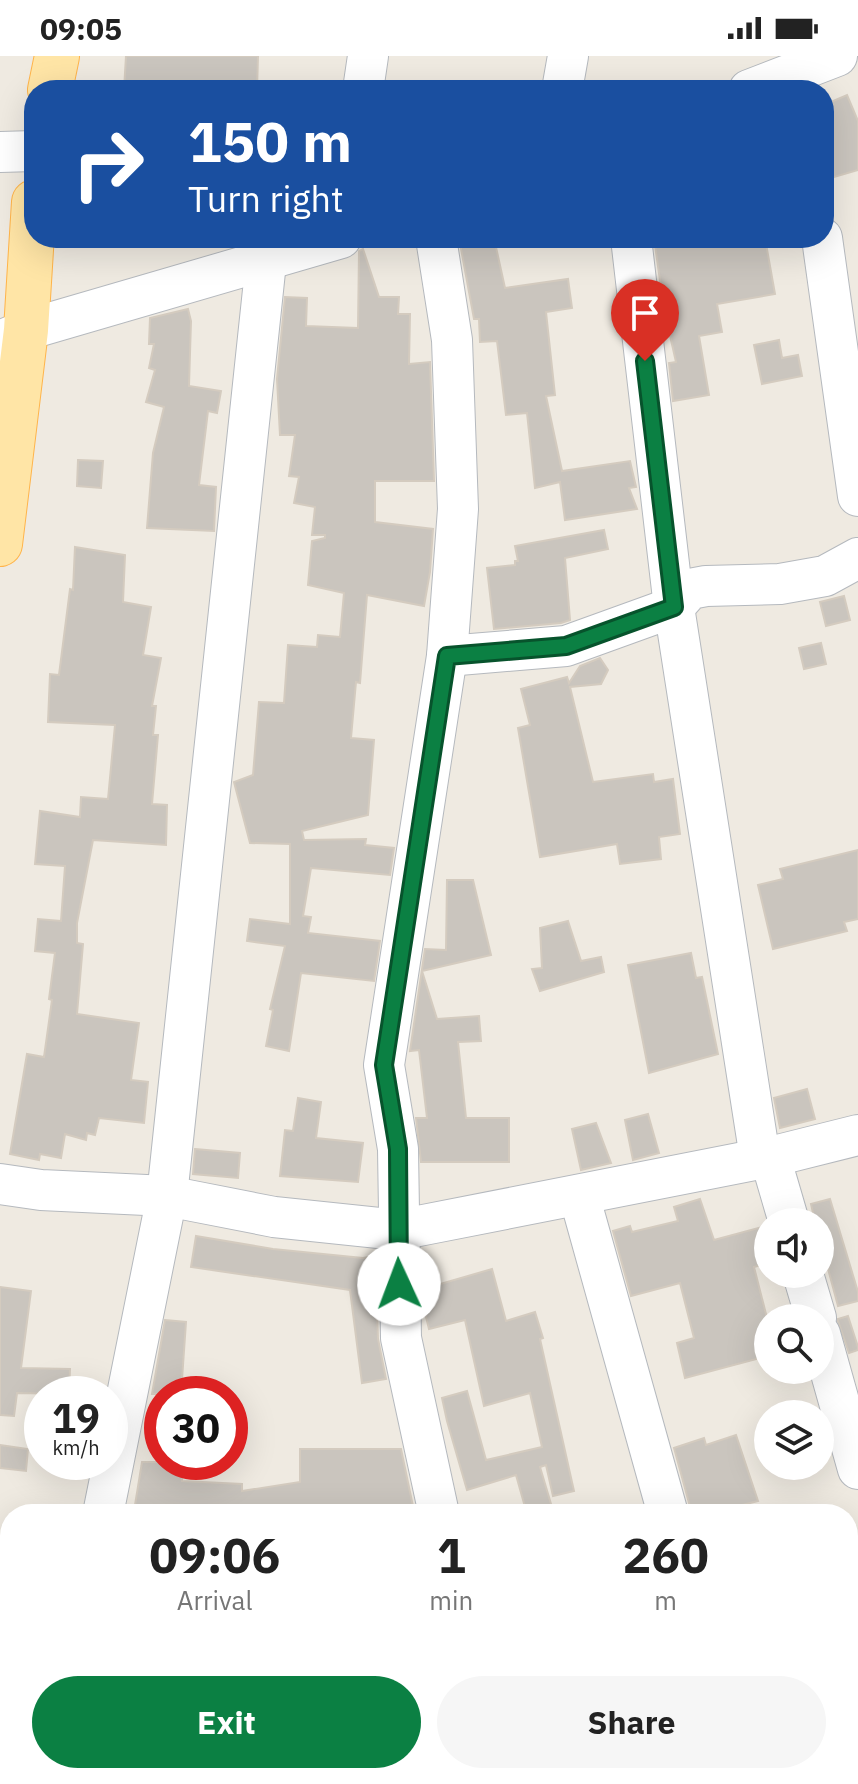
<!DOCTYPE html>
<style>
body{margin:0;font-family:"IBM Plex Sans",sans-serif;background:#f6f6f6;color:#222;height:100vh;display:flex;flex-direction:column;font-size:30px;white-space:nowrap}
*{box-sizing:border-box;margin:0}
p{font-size:26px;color:#767676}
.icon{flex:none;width:44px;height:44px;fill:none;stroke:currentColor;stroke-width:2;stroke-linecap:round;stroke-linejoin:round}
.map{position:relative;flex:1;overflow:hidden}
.drawer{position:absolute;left:0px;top:1448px;width:858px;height:280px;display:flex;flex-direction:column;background:#fff;border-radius:32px 32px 0 0;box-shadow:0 8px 32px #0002}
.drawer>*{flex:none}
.hud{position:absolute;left:24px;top:24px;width:810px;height:168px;border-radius:32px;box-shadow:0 8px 32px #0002;background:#1a4fa0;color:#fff;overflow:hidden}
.fabs{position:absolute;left:754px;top:1152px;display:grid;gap:16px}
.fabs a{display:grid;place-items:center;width:80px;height:80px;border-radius:50%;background:#fff;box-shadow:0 8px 32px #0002;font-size:40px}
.speed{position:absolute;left:24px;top:1320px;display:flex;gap:16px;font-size:40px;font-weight:700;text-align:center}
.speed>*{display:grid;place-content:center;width:104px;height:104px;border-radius:50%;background:#fff;box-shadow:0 8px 32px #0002;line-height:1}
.speed small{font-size:20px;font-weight:400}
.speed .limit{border:12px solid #d22;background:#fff;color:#111}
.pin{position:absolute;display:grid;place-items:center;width:68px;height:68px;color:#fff;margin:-82px -34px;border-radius:50% 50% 50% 0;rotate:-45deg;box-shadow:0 0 8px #0007}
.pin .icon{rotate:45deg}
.me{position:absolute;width:88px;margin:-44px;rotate:358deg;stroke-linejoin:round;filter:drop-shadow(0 0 6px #0008)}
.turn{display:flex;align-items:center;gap:28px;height:168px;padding:0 32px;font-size:36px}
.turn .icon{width:104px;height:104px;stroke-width:2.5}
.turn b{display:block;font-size:56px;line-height:68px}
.eta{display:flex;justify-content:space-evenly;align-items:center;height:136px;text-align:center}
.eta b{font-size:48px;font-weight:700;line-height:56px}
.primary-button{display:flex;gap:16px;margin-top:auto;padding:16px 32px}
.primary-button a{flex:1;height:92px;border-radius:48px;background:#0b8043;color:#fff;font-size:32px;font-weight:700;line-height:92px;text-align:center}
.primary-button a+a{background:#f6f6f6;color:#222}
.status{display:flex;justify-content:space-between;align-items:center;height:56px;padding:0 40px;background:#fff;direction:ltr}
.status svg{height:22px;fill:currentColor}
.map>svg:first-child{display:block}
.building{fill:#cac5be;stroke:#d4cbbf;stroke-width:2}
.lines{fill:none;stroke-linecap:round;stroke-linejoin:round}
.minor-casing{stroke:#b5b9be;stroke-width:42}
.major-casing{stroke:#ffb44a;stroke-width:46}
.minor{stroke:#fff;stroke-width:40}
.major{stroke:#ffe5a6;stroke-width:44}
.route-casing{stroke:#07532c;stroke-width:20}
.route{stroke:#0b8043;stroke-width:14}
</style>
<div class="status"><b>09:05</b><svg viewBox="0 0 49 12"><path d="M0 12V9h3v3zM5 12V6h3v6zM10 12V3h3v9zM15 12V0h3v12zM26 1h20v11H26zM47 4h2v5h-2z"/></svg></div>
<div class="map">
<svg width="858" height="1728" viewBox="0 0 858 1728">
<rect width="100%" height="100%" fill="#efeae1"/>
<!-- building -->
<g class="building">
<polygon points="126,0 258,0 257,34 124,34"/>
<polygon points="847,39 858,65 858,114 824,124 824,49"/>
<polygon points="459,182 494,182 505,232 568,223 572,252 546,256 555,339 546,340 562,415 630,405 636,431 629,432 637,453 565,464 560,426 535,432 527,357 506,359 497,285 480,286 479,263 474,263"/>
<polygon points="654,182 765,182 775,238 717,248 722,276 699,280 709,339 673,345 669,307 676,306 664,253"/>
<polygon points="363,193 379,241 399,241 398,258 410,258 409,308 430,306 434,425 375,425 375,466 433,473 430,516 424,550 367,539 360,627 356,626 351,682 374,684 368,759 302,775 304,784 366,783 365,789 394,792 390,819 311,812 303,860 311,861 308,877 380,885 374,925 301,917 289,995 266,990 273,954 270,953 285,890 247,885 250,863 290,868 290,788 250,787 234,726 253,719 259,646 284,647 288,589 317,591 318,579 340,581 344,537 308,529 312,485 325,482 325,479 312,479 315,451 294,447 299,421 289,420 295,379 280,379 277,323 285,241 307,242 306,270 358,272 359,195"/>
<polygon points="188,253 191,265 189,330 221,335 217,357 208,355 199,429 216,431 214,475 147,472 153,397 164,351 146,346 155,314 149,312 154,288 149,288 150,262"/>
<polygon points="779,284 782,302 798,299 802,320 762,328 754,289"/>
<polygon points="78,404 103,405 101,432 77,430"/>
<polygon points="604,474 608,493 565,502 570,564 561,567 494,573 487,512 515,509 515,505 518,505 515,490"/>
<polygon points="75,491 125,499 123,546 151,551 143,599 161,602 152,650 156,650 153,679 158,679 152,748 167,749 166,789 93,784 77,867 77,887 83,888 77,958 139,967 131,1024 148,1026 144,1067 99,1062 95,1079 87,1077 86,1084 65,1078 61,1102 40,1098 39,1104 10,1098 27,998 44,1001 52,944 49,943 55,897 35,895 38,863 61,865 65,810 35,808 40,755 80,761 81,741 108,743 115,669 48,666 50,618 59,619 70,533 73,534"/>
<polygon points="844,540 850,564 826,570 820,546"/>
<polygon points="821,587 826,608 804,613 799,592"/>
<polygon points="600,602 608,614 601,628 570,631 593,726 653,718 654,726 673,723 680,778 659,781 661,803 620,808 617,788 540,801 518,672 530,669 521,633 567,621 569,627 580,610"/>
<polygon points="858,794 858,863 844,866 847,875 773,893 758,829 783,823 780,813"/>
<polygon points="447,824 473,824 491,899 422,915 437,963 479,960 481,985 458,986 466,1062 509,1062 509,1106 421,1106 416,1062 427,1062 419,994 410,995 425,893 446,894"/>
<polygon points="568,865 581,905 601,901 604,916 540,935 532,913 542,912 540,872"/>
<polygon points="691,897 696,922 702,921 718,998 649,1017 628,909"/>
<polygon points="807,1033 815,1063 780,1072 774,1042"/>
<polygon points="298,1042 321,1046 316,1082 363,1087 358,1126 280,1120 285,1074 293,1075"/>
<polygon points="648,1058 659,1097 633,1104 625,1064"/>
<polygon points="596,1067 611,1107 581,1114 572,1073"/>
<polygon points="195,1093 240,1097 238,1122 193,1118"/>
<polygon points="700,1143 714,1184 766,1170 768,1207 754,1211 768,1266 768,1300 685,1322 677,1287 694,1282 680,1227 631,1240 613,1175 630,1170 632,1176 678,1165 674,1151"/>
<polygon points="830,1143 858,1236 858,1245 838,1250 820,1183 820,1166 815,1166 811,1148"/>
<polygon points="196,1180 273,1193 363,1202 375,1200 378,1283 386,1323 362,1327 350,1234 191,1211"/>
<polygon points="492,1213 506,1265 535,1256 543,1282 540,1283 574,1435 553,1440 546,1409 540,1411 554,1458 527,1458 516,1419 467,1434 447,1365 442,1342 467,1335 486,1404 542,1391 530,1337 484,1350 465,1264 429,1273 423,1249 423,1233"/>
<polygon points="0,1231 31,1235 21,1312 70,1313 69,1338 17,1337 14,1360 0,1359"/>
<polygon points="848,1260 858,1291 858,1294 849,1297 838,1265 838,1263"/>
<polygon points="165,1264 186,1266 181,1338 152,1338"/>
<polygon points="736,1379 758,1445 706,1458 692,1458 674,1392 704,1382 706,1389"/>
<polygon points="0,1389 28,1393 26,1415 0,1412"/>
<polygon points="300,1393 401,1393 414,1455 398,1458 180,1458 135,1449 142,1406 184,1406 182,1425 242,1428 242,1435 300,1426"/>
</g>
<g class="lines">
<defs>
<g id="minor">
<polyline points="363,34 368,0"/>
<polyline points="562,34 568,0"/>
<polyline points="749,34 837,0"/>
<polyline points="0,96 34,95"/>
<polyline points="436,182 452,284 458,453 447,600 384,1009 398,1093 401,1282 439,1458"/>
<polyline points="631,182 674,551 760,1102"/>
<polyline points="822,182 858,440"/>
<polyline points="0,285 26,274 341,182"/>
<polyline points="447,600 566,590 674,551 690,533 706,530 780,528 825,520 858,502"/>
<polyline points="770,1101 789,1166"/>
<polyline points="0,1128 41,1134 167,1140 274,1161 398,1174 770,1101 858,1079"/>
<polyline points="579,1139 668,1458"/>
<polyline points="803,1218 816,1262"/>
<polyline points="820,1278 858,1413"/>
<polyline points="103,1458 167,1140 266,206"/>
<polyline points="337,1718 339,1728"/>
<polyline points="520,1718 523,1728"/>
<polyline points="740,1718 743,1728"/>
<polyline points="70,1728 71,1718"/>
</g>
<g id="major">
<polyline points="50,34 57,0"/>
<polyline points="0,488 26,274 34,146"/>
</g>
</defs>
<!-- minor casing -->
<use href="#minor" class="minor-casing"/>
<!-- major casing -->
<use href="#major" class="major-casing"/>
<!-- minor -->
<use href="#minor" class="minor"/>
<!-- major -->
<use href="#major" class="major"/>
</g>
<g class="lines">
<defs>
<polyline id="route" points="399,1228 398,1093 384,1009 447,600 566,590 674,551 645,305"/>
</defs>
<!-- route casing -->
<use href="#route" class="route-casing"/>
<!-- route -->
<use href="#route" class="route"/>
</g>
</svg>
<div class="fabs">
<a><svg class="icon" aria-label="sound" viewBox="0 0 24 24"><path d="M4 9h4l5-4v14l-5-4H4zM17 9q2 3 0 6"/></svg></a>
<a><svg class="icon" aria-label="search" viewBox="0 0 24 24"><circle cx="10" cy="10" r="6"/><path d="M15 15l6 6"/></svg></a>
<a><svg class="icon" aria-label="layers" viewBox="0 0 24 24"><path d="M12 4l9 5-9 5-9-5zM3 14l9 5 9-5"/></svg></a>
</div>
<div class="speed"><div>19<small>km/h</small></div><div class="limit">30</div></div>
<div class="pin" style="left:645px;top:305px;background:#d93025"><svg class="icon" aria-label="arrive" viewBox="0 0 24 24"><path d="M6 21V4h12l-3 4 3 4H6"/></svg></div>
<svg class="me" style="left:399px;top:1228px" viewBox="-20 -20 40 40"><circle r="19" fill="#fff"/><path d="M0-13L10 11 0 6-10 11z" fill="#0b8043"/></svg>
<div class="hud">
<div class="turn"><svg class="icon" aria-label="right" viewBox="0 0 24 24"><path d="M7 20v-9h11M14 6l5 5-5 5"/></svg><div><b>150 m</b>Turn right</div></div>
</div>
<section class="drawer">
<div class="eta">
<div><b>09:06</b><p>Arrival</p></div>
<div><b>1</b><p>min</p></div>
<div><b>260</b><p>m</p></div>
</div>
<div class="primary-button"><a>Exit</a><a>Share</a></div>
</section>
</div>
